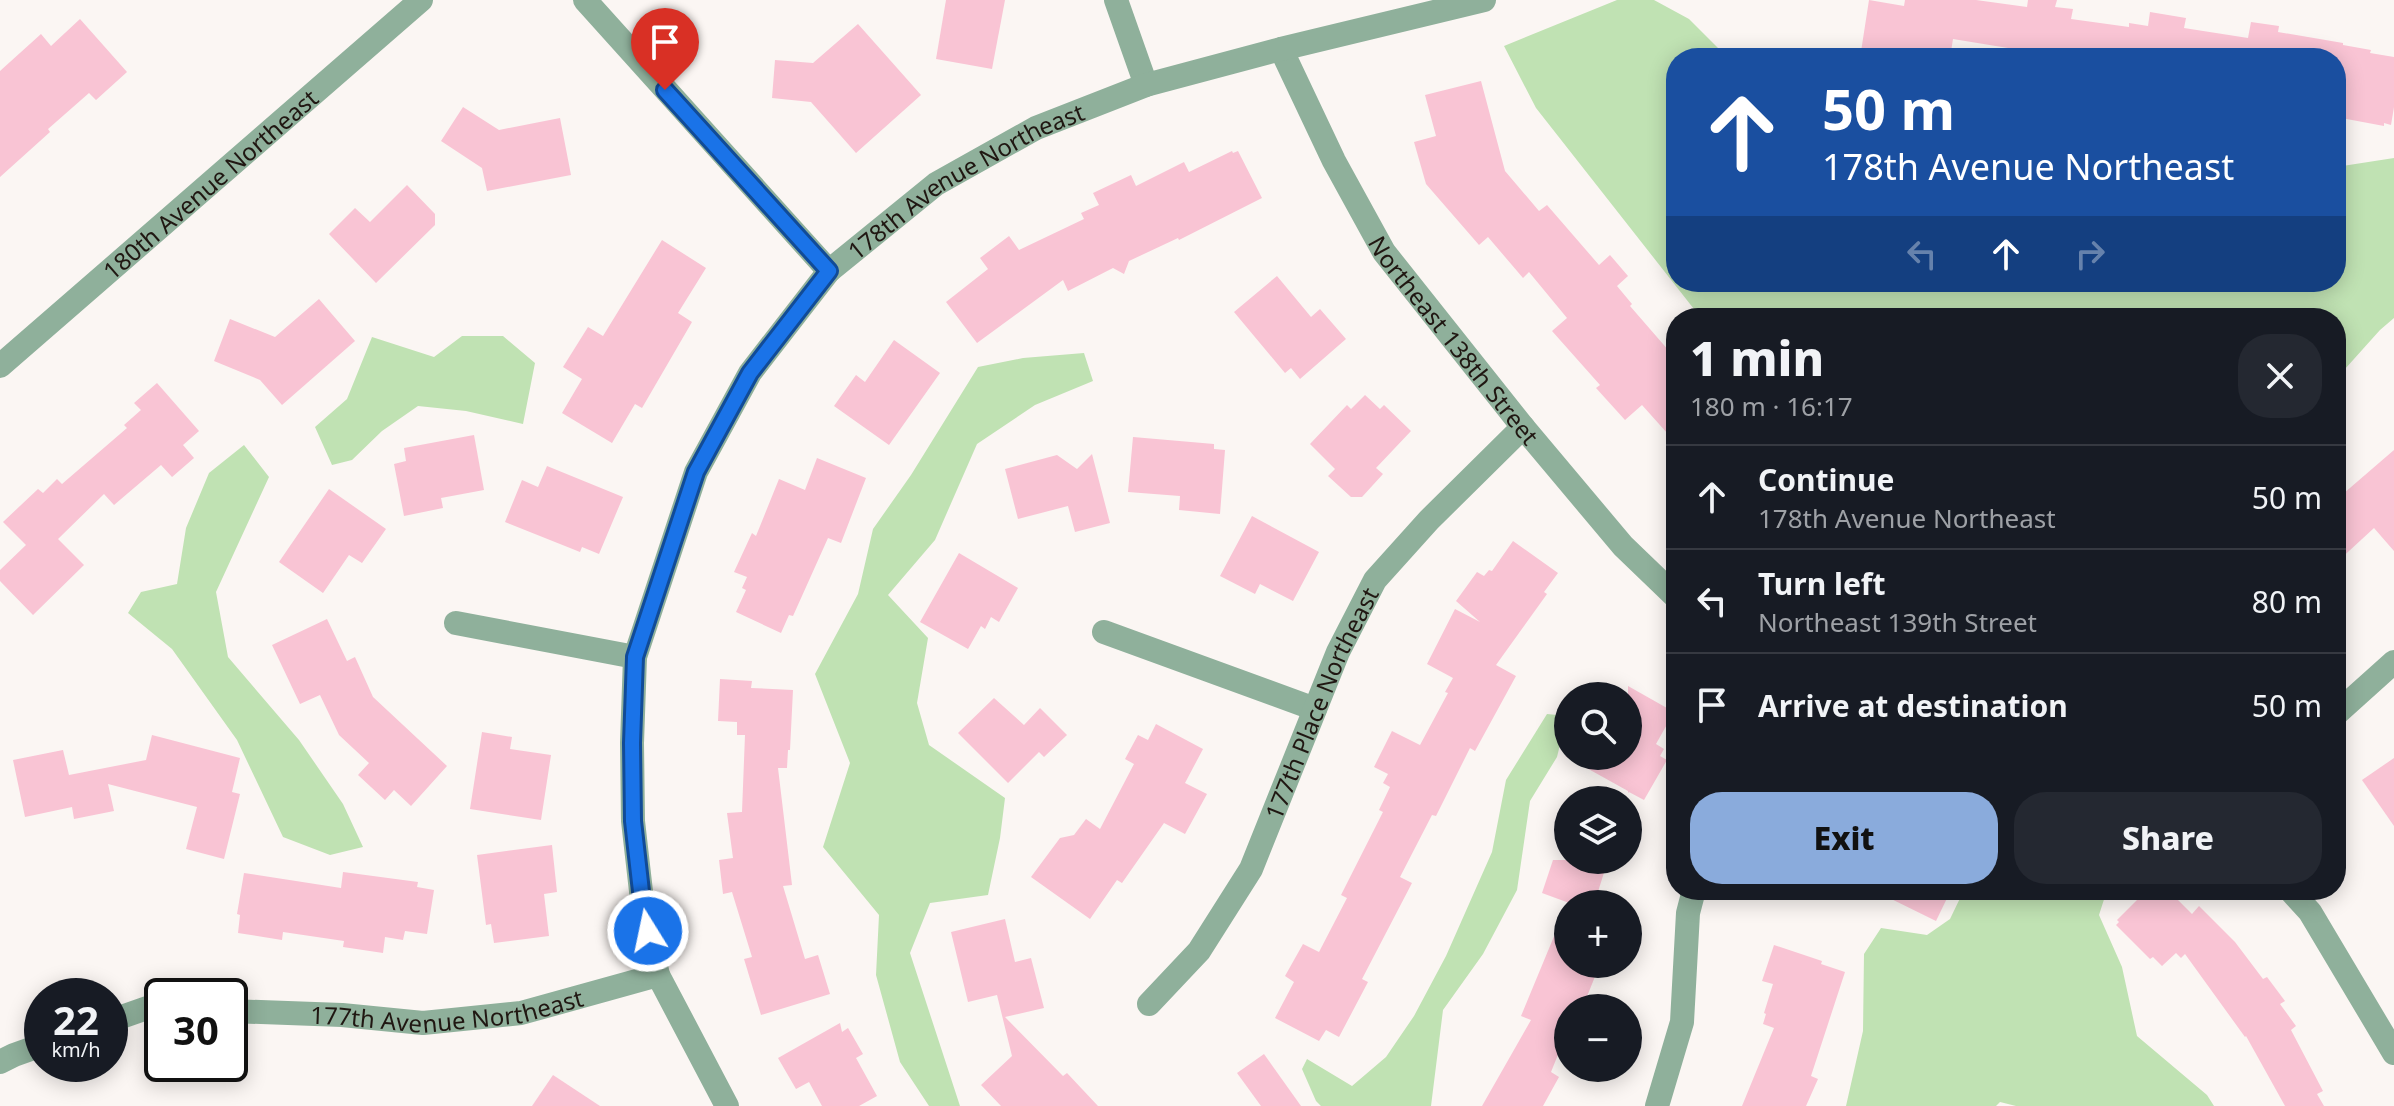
<!DOCTYPE html>
<meta charset="utf-8">
<style>
body{margin:0;font-family:"Noto Sans",sans-serif;background:#242831;color:#f1f3f6;height:100vh;display:flex;flex-direction:column;font-size:30px;white-space:nowrap}
*{box-sizing:border-box;margin:0}
p{font-size:26px;color:#9ea1a6}
.icon{flex:none;width:44px;height:44px;fill:none;stroke:currentColor;stroke-width:2;stroke-linecap:round;stroke-linejoin:round}
.map{position:relative;flex:1;overflow:hidden}
.sheet{position:absolute;left:1666px;top:308px;width:680px;height:592px;display:flex;flex-direction:column;background:#171b24;border-radius:32px;box-shadow:0 4px 20px #0003}
.sheet>*{flex:none}
.hud{position:absolute;left:1666px;top:48px;width:680px;height:244px;border-radius:32px;box-shadow:0 4px 20px #0003;background:#1a4fa0;color:#fff;overflow:hidden}
.tools{position:absolute;left:1554px;top:682px;display:grid;gap:16px}
.tools a{display:grid;place-items:center;width:88px;height:88px;border-radius:50%;background:#171b24;box-shadow:0 4px 20px #0003;font-size:40px}
.speed{position:absolute;left:24px;top:978px;display:flex;gap:16px;font-size:40px;font-weight:700;text-align:center}
.speed>*{display:grid;place-content:center;width:104px;height:104px;border-radius:50%;background:#171b24;box-shadow:0 4px 20px #0003;line-height:1}
.speed small{font-size:20px;font-weight:400}
.speed .limit{border:4px solid #111;border-radius:12px;background:#fff;color:#111}
.pin{position:absolute;display:grid;place-items:center;width:68px;height:68px;color:#fff;margin:-82px -34px;border-radius:50% 50% 50% 0;rotate:-45deg;box-shadow:0 0 8px #0007}
.pin .icon{rotate:45deg}
.me{position:absolute;width:88px;margin:-44px;rotate:350deg;stroke-linejoin:round;filter:drop-shadow(0 0 6px #0008)}
.turn{display:flex;align-items:center;gap:28px;height:168px;padding:0 24px;font-size:36px}
.turn .icon{width:104px;height:104px;stroke-width:2.5}
.turn b{display:block;font-size:56px;line-height:68px}
.lanes{display:flex;align-items:center;height:76px;padding:0 24px;background:#0003;justify-content:center;gap:40px;direction:ltr}
.lanes .off{opacity:.35}
.round{display:grid;place-items:center;flex:none;width:84px;height:84px;border-radius:32px;background:#242831}
.head{display:flex;align-items:center;justify-content:space-between;height:136px;padding:0 24px}
h1{font-size:48px;font-weight:800;line-height:60px}
.primary-button{display:flex;gap:16px;margin-top:auto;padding:16px 24px}
.primary-button a{flex:1;height:92px;border-radius:32px;background:#8aabdc;color:#111;font-size:32px;font-weight:800;line-height:92px;text-align:center}
.primary-button a+a{background:#242831;color:#f1f3f6}
ul{padding:0;list-style:none}
li{display:flex;align-items:center;gap:24px;height:104px;padding:0 24px;border-top:2px solid #363941}
li div{flex:1}
li b{display:block;font-size:30px}
li em{font-style:normal}
.map>svg:first-child{display:block}
.green{fill:#c0e2b3}
.building{fill:#f9c4d4}
.lines{fill:none;stroke-linecap:round;stroke-linejoin:round}
.minor{stroke:#8fb09b;stroke-width:24}
.route-casing{stroke:#114b97;stroke-width:20}
.route{stroke:#1a73e8;stroke-width:14}
.labels{text-anchor:middle;dominant-baseline:central;stroke-width:6;stroke-linejoin:round;paint-order:stroke}
.street-label{font-size:24px;fill:#201712;stroke:#fff}
</style>
<div class="map">
<svg width="2394" height="1106" viewBox="0 0 2394 1106">
<rect width="100%" height="100%" fill="#fbf6f3"/>
<!-- green -->
<g class="green">
<polygon points="1617,0 1654,0 1689,19 1728,58 1676,58 1676,282 2336,282 2336,167 2394,158 2394,318 2380,330 2336,379 2336,318 1701,318 1536,108 1504,46"/>
<polygon points="462,336 503,336 535,363 523,424 466,411 418,406 382,431 352,460 332,465 315,427 347,399 372,337 434,357"/>
<polygon points="1084,353 1093,381 1035,405 977,444 935,540 888,595 928,638 917,703 929,745 1005,798 1000,838 988,895 930,903 910,953 960,1106 929,1106 900,1062 876,975 879,915 823,847 850,763 815,674 858,594 873,529 911,475 978,367 1023,358"/>
<polygon points="244,445 269,477 216,592 228,657 299,740 343,804 363,847 330,855 283,837 237,740 172,649 128,613 141,592 177,584 186,528 209,473"/>
<polygon points="1547,714 1567,716 1557,757 1530,801 1517,890 1483,954 1443,1010 1431,1106 1321,1106 1316,1101 1302,1069 1307,1059 1352,1086 1386,1057 1414,1016 1446,956 1492,852 1506,780"/>
<polygon points="1964,890 2107,890 2099,915 2122,967 2137,1036 2207,1095 2214,1106 2016,1106 2000,1102 1996,1106 1846,1106 1863,1031 1864,954 1881,928 1927,935 1950,919"/>
</g>
<!-- building -->
<g class="building">
<polygon points="946,0 1005,0 992,69 936,59"/>
<polygon points="1869,0 1904,6 1905,0 1976,0 2027,7 2028,0 2057,0 2055,7 2073,9 2071,19 2129,27 2129,23 2148,26 2150,12 2186,18 2184,28 2248,38 2251,22 2279,26 2278,32 2343,43 2343,45 2371,50 2370,53 2394,57 2394,107 2391,125 2384,123 2384,126 2336,117 2336,58 2007,58 2008,48 1953,39 1950,58 1860,58"/>
<polygon points="80,19 127,72 96,100 89,93 48,129 50,132 0,177 0,71 41,34 51,46"/>
<polygon points="858,24 921,95 856,153 811,102 772,98 775,60 813,63"/>
<polygon points="1481,81 1505,171 1539,211 1547,205 1599,265 1610,255 1628,276 1617,286 1632,304 1630,306 1676,359 1676,443 1642,405 1625,420 1596,388 1600,385 1552,331 1567,318 1529,272 1523,278 1488,237 1479,245 1426,184 1414,142 1436,136 1425,95"/>
<polygon points="463,107 499,130 560,118 571,175 487,191 482,168 441,141"/>
<polygon points="1232,151 1233,153 1238,151 1262,198 1179,240 1178,238 1129,261 1124,274 1113,268 1068,291 1063,280 977,343 946,302 988,269 980,258 1009,236 1019,250 1084,219 1081,213 1099,205 1093,193 1131,175 1136,186 1184,162 1189,172"/>
<polygon points="407,185 435,214 435,225 376,283 329,234 355,208 370,222"/>
<polygon points="662,240 706,268 678,313 692,322 642,408 635,404 612,443 562,413 582,379 563,367 588,327 603,336"/>
<polygon points="1277,276 1311,317 1320,309 1346,339 1300,379 1291,368 1285,373 1234,312"/>
<polygon points="319,299 355,341 282,405 260,380 214,361 230,319 275,337"/>
<polygon points="894,340 940,373 889,445 834,406 856,375 865,382"/>
<polygon points="157,383 199,431 183,445 194,458 172,477 161,465 114,505 104,494 58,539 84,565 33,615 0,581 0,570 26,545 3,522 38,489 43,493 57,479 62,484 127,428 124,425 141,410 134,403"/>
<polygon points="1365,395 1380,409 1384,405 1411,431 1376,468 1383,474 1362,497 1351,497 1328,476 1335,469 1310,444 1347,405 1351,409"/>
<polygon points="474,435 484,490 441,498 443,508 404,516 394,464 406,461 404,448"/>
<polygon points="1133,437 1214,444 1214,449 1225,450 1220,514 1179,510 1180,496 1128,492"/>
<polygon points="2394,450 2394,551 2374,528 2336,563 2336,500"/>
<polygon points="1092,454 1110,523 1075,532 1068,506 1018,519 1005,469 1057,455 1077,469"/>
<polygon points="817,458 866,478 841,543 828,538 793,616 789,615 781,633 736,612 746,590 742,588 747,577 734,572 752,533 756,536 779,479 805,490"/>
<polygon points="547,466 623,497 599,554 582,547 580,552 505,522 522,480 538,487"/>
<polygon points="329,489 386,529 362,563 349,555 323,593 279,562"/>
<polygon points="1252,516 1319,552 1293,601 1260,584 1255,594 1220,576"/>
<polygon points="1513,541 1558,573 1544,592 1547,594 1496,665 1516,676 1475,751 1470,748 1436,816 1432,815 1400,877 1412,883 1362,979 1368,982 1339,1037 1326,1030 1319,1041 1275,1018 1294,982 1285,976 1303,944 1319,952 1347,898 1341,895 1383,812 1379,810 1390,787 1383,783 1388,774 1374,767 1392,731 1420,745 1448,693 1445,692 1453,678 1427,664 1455,609 1480,622 1456,601 1477,572 1484,576 1489,570 1492,571"/>
<polygon points="959,553 1018,588 999,622 991,617 985,629 981,626 968,649 920,622"/>
<polygon points="327,619 347,661 355,657 373,697 447,766 411,806 394,790 385,800 358,775 369,763 339,735 320,695 300,704 272,645"/>
<polygon points="720,679 752,681 751,688 793,690 790,750 788,750 787,768 778,768 792,885 783,886 805,959 818,955 830,994 761,1015 744,959 752,957 732,892 723,894 719,860 733,858 727,813 742,812 745,735 737,735 737,722 718,721"/>
<polygon points="1628,686 1674,712 1656,744 1664,749 1660,756 1667,760 1644,800 1629,792 1628,793 1628,791 1565,756 1628,756"/>
<polygon points="994,698 1024,725 1040,708 1067,735 1044,757 1039,752 1008,783 958,733"/>
<polygon points="1156,724 1203,749 1185,783 1207,794 1185,834 1164,823 1122,883 1117,880 1090,919 1031,877 1060,838 1074,835 1086,819 1100,829 1134,764 1125,759 1138,735 1148,740"/>
<polygon points="482,732 512,737 510,749 551,755 541,820 470,809"/>
<polygon points="152,735 240,758 232,792 240,794 224,859 186,849 197,807 108,784 114,811 74,819 72,807 25,817 13,760 63,750 69,775 146,760"/>
<polygon points="2394,758 2394,826 2362,780"/>
<polygon points="552,845 557,892 544,894 549,936 494,943 491,924 486,925 477,855"/>
<polygon points="1553,860 1608,860 1596,898 1593,899 1591,904 1572,904 1542,893"/>
<polygon points="343,872 418,882 417,887 434,890 427,934 405,931 403,940 385,937 383,953 343,947 344,941 283,932 282,940 238,933 240,915 237,914 244,873 341,888"/>
<polygon points="1873,890 1951,890 1936,921"/>
<polygon points="2147,890 2168,890 2192,914 2199,906 2235,942 2263,979 2267,977 2285,1001 2280,1004 2296,1026 2291,1030 2323,1091 2317,1094 2324,1106 2285,1106 2246,1036 2245,1037 2185,954 2181,958 2176,953 2162,966 2153,957 2150,959 2116,925 2119,922 2117,920"/>
<polygon points="1567,905 1568,964 1600,964 1588,994 1580,1008 1568,1008 1568,1030 1551,1072 1559,1077 1543,1106 1482,1106 1531,1020 1521,1016"/>
<polygon points="1005,919 1015,962 1031,958 1044,1008 1005,1017 1063,1076 1067,1073 1098,1106 1001,1106 981,1085 1012,1056 997,995 968,1002 951,932"/>
<polygon points="1774,945 1822,961 1821,964 1845,972 1811,1076 1818,1079 1806,1106 1742,1106 1774,1028 1763,1024 1766,1014 1764,1013 1773,984 1762,981"/>
<polygon points="840,1023 842,1032 848,1028 863,1054 856,1058 877,1096 859,1106 822,1106 809,1082 796,1089 778,1058"/>
<polygon points="1264,1054 1301,1106 1261,1106 1237,1073"/>
<polygon points="553,1075 600,1106 532,1106"/>
</g>
<g class="lines">
<!-- minor -->
<g class="minor">
<polyline points="585,0 829,271"/>
<polyline points="1116,0 1146,85"/>
<path id="s1" d="M 1281,49 L 1334,161 L 1384,252 L 1523,427 L 1623,546 L 1676,597"/>
<path id="s2" d="M 0,366 L 421,0"/>
<polyline points="456,623 635,657"/>
<polyline points="1104,632 1315,709"/>
<polyline points="2336,714 2394,662"/>
<polyline points="2290,890 2310,912 2394,1053"/>
<path id="s3" d="M 1149,1004 L 1199,951 L 1251,869 L 1338,652 L 1375,580 L 1429,520 L 1523,427"/>
<path id="s4" d="M 230,1011 L 342,1015 L 423,1023 L 521,1013 L 658,975"/>
<polyline points="110,1021 147,1008 162,1009"/>
<polyline points="0,1062 14,1055 42,1045"/>
<path id="s5" d="M 727,1106 L 658,975 L 643,909 L 633,821 L 632,743 L 635,657 L 696,472 L 750,373 L 829,271 L 936,184 L 1036,128 L 1146,85 L 1281,49 L 1484,0"/>
<polyline points="1657,1106 1682,1022 1688,913 1694,890"/>
</g>
</g>
<g class="lines">
<defs>
<polyline id="route" points="648,931 643,909 633,821 632,743 635,657 696,472 750,373 829,271 665,90"/>
</defs>
<!-- route casing -->
<use href="#route" class="route-casing"/>
<!-- route -->
<use href="#route" class="route"/>
</g>
<g class="labels">
<!-- street labels -->
<g class="street-label">
<text stroke="none"><textPath href="#s2" startOffset="278">180th Avenue Northeast</textPath></text>
<text stroke="none"><textPath href="#s5" startOffset="1070">178th Avenue Northeast</textPath></text>
<text stroke="none"><textPath href="#s1" startOffset="340">Northeast 138th Street</textPath></text>
<text stroke="none"><textPath href="#s3" startOffset="350">177th Place Northeast</textPath></text>
<text stroke="none"><textPath href="#s4" startOffset="218">177th Avenue Northeast</textPath></text>
</g>
</g>
</svg>
<div class="tools">
<a><svg class="icon" aria-label="search" viewBox="0 0 24 24"><circle cx="10" cy="10" r="6"/><path d="M15 15l6 6"/></svg></a>
<a><svg class="icon" aria-label="layers" viewBox="0 0 24 24"><path d="M12 4l9 5-9 5-9-5zM3 14l9 5 9-5"/></svg></a>
<a>+</a>
<a>−</a>
</div>
<div class="speed"><div>22<small>km/h</small></div><div class="limit">30</div></div>
<div class="pin" style="left:665px;top:90px;background:#d93025"><svg class="icon" aria-label="arrive" viewBox="0 0 24 24"><path d="M6 21V4h12l-3 4 3 4H6"/></svg></div>
<svg class="me" style="left:648px;top:931px" viewBox="-20 -20 40 40"><circle r="17" fill="#1a73e8" stroke="#fff" stroke-width="3"/><path d="M0-11L8 9 0 5-8 9z" fill="#fff"/></svg>
<div class="hud">
<div class="turn"><svg class="icon" aria-label="ahead" viewBox="0 0 24 24"><path d="M12 20V5M6 11l6-6 6 6"/></svg><div><b>50 m</b>178th Avenue Northeast</div></div>
<div class="lanes"><svg class="icon off" aria-label="left" viewBox="0 0 24 24"><path d="M17 20v-9H6M10 6l-5 5 5 5"/></svg><svg class="icon" aria-label="ahead" viewBox="0 0 24 24"><path d="M12 20V5M6 11l6-6 6 6"/></svg><svg class="icon off" aria-label="right" viewBox="0 0 24 24"><path d="M7 20v-9h11M14 6l5 5-5 5"/></svg></div>
</div>
<section class="sheet">
<div class="head"><div><h1>1 min</h1><p>180 m · 16:17</p></div><a class="round"><svg class="icon" aria-label="close" viewBox="0 0 24 24"><path d="M6 6l12 12M18 6L6 18"/></svg></a></div>
<ul>
<li><svg class="icon" aria-label="ahead" viewBox="0 0 24 24"><path d="M12 20V5M6 11l6-6 6 6"/></svg><div><b>Continue</b><p>178th Avenue Northeast</p></div><em>50 m</em></li>
<li><svg class="icon" aria-label="left" viewBox="0 0 24 24"><path d="M17 20v-9H6M10 6l-5 5 5 5"/></svg><div><b>Turn left</b><p>Northeast 139th Street</p></div><em>80 m</em></li>
<li><svg class="icon" aria-label="arrive" viewBox="0 0 24 24"><path d="M6 21V4h12l-3 4 3 4H6"/></svg><div><b>Arrive at destination</b></div><em>50 m</em></li>
</ul>
<div class="primary-button"><a>Exit</a><a>Share</a></div>
</section>
</div>
